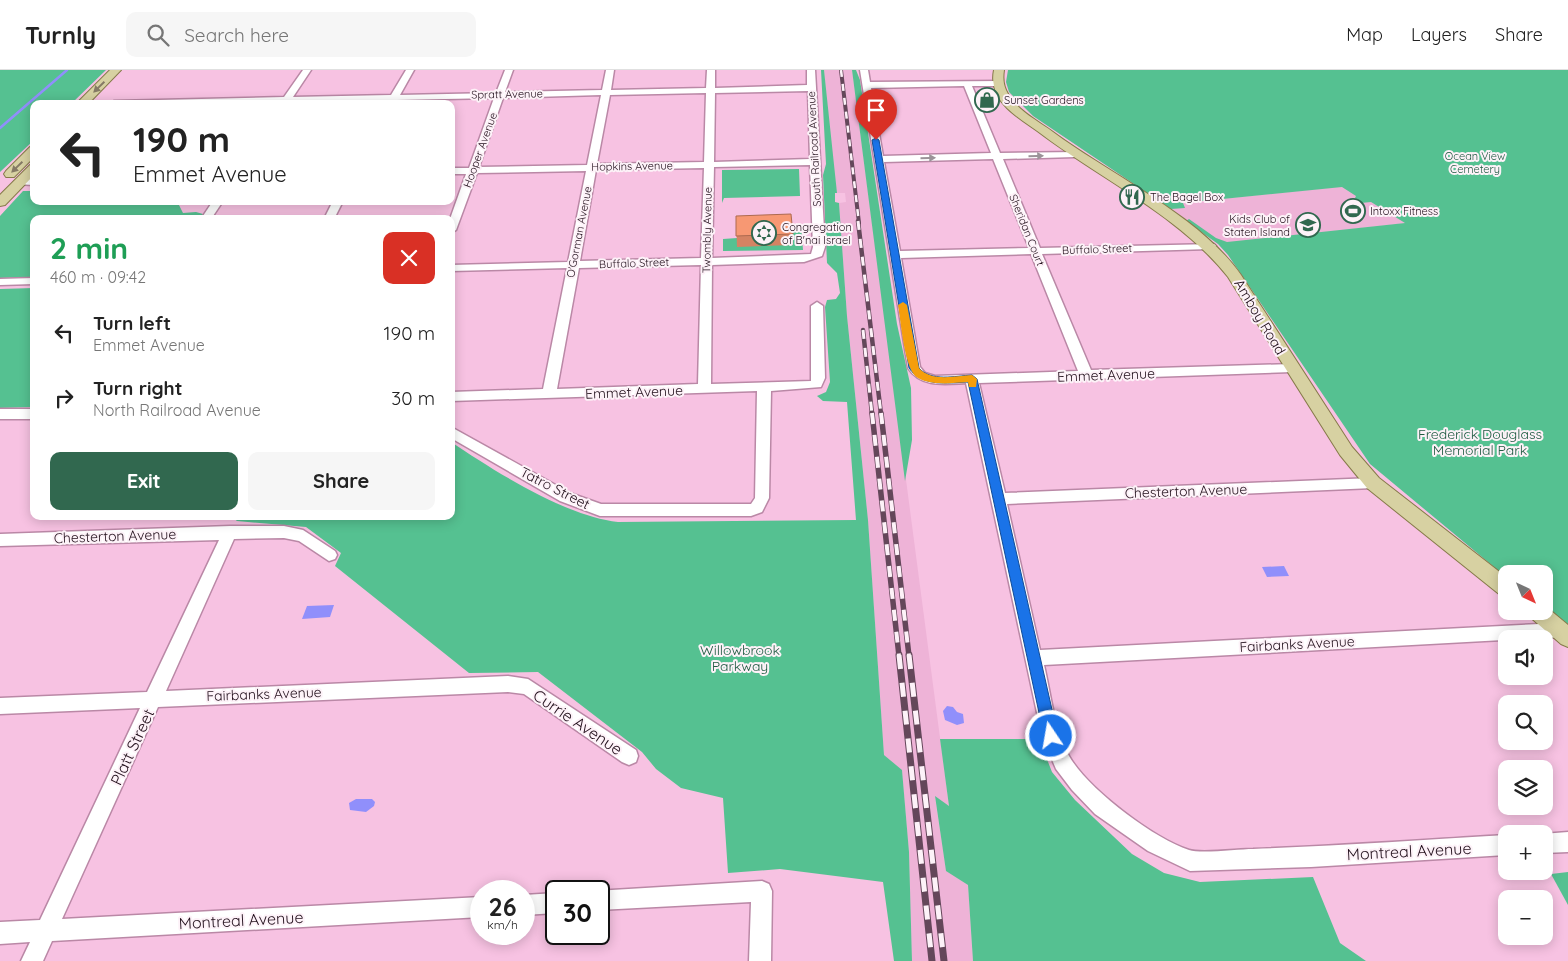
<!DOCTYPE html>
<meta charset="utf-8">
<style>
body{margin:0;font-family:Quicksand,sans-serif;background:#f6f6f6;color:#222;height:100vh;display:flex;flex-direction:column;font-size:19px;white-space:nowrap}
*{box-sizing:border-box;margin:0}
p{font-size:16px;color:#767676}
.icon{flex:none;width:28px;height:28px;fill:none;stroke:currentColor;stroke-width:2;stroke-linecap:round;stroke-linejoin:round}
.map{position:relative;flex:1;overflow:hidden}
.panel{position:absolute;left:30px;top:145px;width:425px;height:305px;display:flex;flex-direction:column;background:#fff;border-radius:10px;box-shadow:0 2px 12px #0003}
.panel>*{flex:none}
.guide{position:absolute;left:30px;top:30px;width:425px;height:105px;border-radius:10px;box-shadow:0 2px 12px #0003;background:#fff;color:#222;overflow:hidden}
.needle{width:32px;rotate:137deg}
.controls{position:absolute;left:1498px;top:495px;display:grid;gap:10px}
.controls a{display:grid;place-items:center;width:55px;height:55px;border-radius:10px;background:#fff;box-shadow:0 2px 12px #0003;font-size:25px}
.speed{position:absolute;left:470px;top:810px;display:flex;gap:10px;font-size:25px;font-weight:700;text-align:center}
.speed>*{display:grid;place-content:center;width:65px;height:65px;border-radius:50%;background:#fff;box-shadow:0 2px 12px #0003;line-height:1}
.speed small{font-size:12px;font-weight:400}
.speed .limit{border:2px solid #111;border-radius:8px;background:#fff;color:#111}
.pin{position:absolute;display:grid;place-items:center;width:42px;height:42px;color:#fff;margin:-51px -21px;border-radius:50% 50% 50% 0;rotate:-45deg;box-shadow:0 0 5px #0007}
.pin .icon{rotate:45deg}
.me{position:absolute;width:55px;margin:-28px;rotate:348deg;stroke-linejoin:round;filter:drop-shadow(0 0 4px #0008)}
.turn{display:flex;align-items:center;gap:18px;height:105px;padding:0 20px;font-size:22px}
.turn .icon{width:65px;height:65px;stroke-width:2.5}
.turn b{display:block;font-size:35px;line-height:42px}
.round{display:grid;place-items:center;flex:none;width:52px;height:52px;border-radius:10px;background:#f6f6f6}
.headline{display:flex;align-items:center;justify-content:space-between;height:85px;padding:0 20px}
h1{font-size:30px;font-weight:800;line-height:38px;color:#1e9e55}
.primary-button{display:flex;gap:10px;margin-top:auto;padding:10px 20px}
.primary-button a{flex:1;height:58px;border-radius:10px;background:#31684f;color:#fff;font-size:20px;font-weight:800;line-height:58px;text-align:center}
.primary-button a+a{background:#f6f6f6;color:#222}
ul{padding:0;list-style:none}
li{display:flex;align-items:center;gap:15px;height:65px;padding:0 20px}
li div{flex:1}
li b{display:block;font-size:19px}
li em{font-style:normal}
header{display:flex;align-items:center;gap:30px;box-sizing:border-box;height:70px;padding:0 25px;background:#fff;border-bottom:1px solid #e0e0e0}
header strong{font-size:24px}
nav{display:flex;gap:28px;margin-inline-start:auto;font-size:18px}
.search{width:350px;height:45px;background:#f6f6f6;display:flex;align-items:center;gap:12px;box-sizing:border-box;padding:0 18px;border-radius:10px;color:#767676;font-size:19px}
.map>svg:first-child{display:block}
.built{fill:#eeb3d7}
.green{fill:#55c191}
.water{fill:#908ffb}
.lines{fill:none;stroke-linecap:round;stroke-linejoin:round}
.stream{stroke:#908ffb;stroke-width:2.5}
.minor-casing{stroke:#ba88a6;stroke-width:3}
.major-casing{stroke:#867a4a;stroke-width:2}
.minor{fill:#fff;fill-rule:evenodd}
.major{fill:#d7d1a2;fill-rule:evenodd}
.rail-far3-casing{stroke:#64475a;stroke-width:4}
.rail-far2-casing{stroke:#64475a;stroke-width:4.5}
.rail-far1-casing{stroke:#64475a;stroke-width:5.5}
.rail-casing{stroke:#64475a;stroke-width:7}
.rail-far3{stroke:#fdf2f8;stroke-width:2.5;stroke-dasharray:7;stroke-linecap:butt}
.rail-far2{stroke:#fdf2f8;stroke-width:3;stroke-dasharray:9;stroke-linecap:butt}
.rail-far1{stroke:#fdf2f8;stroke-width:4;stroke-dasharray:11;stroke-linecap:butt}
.rail{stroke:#fdf2f8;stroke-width:5;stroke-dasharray:14;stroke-linecap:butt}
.wall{fill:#d48363}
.building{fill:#f79873;stroke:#ad6a50}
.oneway{fill:#857a65}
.oneway2{fill:#9b9398}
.route{fill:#1a73e8;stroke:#114b97}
.slow{fill:#f59e0b}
.labels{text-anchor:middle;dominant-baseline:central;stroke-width:4;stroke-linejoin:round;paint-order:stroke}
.far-street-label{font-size:11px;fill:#210f1b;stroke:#fdf2f8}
.far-poi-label{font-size:11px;fill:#210f1b;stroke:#fdf2f8;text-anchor:start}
.far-park-label{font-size:11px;fill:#215c43;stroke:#fdf2f8}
.street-label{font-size:14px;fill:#210f1b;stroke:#fdf2f8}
.park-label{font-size:14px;fill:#215c43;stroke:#fdf2f8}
.near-street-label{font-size:16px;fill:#210f1b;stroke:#fdf2f8}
</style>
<header>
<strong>Turnly</strong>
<div class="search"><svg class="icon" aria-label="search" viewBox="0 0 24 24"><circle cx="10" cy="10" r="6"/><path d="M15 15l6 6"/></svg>Search here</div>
<nav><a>Map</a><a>Layers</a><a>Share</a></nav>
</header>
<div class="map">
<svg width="1568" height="891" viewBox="0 0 1568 891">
<rect width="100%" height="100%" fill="#f7c2e2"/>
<!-- built -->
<g class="built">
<polygon points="824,0 852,0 949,736 935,727 946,800 968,815 973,891 912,891 909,782 902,701 884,685 868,450 847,246 839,133 846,132 845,123 837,123 834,106"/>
<polygon points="1345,116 1406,153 1218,174 1165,135"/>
</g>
<!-- green -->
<g class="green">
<polygon points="0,0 106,0 71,34 34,34 34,70 0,102"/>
<path d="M 821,0 L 824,0 L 837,123 L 835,123 L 835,132 L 839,133 L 847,246 L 868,450 L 884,685 L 902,700 L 909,782 L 912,891 L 894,891 L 883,812 L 780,799 L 728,803 L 723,728 L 681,718 L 656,699 L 642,682 L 538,602 L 469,603 L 335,496 L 341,483 L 306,457 L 237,451 L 231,446 L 451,446 L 451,372 C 496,402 565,446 618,452 L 856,450 L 847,332 L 823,331 L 817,326 L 826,322 L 830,312 L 825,237 L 827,230 L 836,229 L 840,223 L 837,203 L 827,193 L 823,105 L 826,94 Z"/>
<polygon points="852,0 856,0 860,10 897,254 911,318 912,370 905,411"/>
<polygon points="1008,0 1568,0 1568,557 1544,537 1544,504 1506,504 1506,507 1370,394 1228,185 1218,174 1186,151 1189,149 1216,168 1227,172 1405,153 1371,132 1361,133 1355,128 1356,126 1342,117 1183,133 1185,138 1171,139 1033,46 1009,22 1006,12"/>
<polygon points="799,99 800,126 724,128 722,133 722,100"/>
<polygon points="23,121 34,121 34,131 177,131 183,143 196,142 203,144 201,149 34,149 34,207 0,208 0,146"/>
<polygon points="791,154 801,154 803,180 723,181 723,169 737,168 737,177"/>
<polygon points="34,218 34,337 0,338 0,219"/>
<polygon points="940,669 1039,669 1052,702 1075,730 1132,784 1164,803 1200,812 1313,807 1340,873 1366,891 973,891 968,815 946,801 935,726 949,736"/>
<polygon points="1568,802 1568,835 1551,804"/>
</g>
<!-- water -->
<g class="water">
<polygon points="1284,496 1289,506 1267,507 1262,497"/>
<polygon points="334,535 330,547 302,549 307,536"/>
<polygon points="947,636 953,637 957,642 963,644 964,653 957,655 945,650 943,641"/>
<polygon points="356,729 372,729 375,732 374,736 366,742 350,740 349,733"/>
</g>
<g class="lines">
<!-- stream -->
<polyline class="stream" points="0,58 67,0"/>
<defs>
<g id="minor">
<path d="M 303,0 L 311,0 L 293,27 L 391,25 L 406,0 L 414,0 L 400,25 L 496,23 L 505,0 L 513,0 L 505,22 L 602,20 L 606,0 L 614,0 L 611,20 L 706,18 L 707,0 L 715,0 L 715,18 L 807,15 L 807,0 L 815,0 L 825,177 L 822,186 L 804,192 L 712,195 L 711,314 L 811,311 L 811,236 L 817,232 L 823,236 L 825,308 L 821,317 L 771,321 L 769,428 L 762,442 L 751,446 L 600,446 L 560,431 L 451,368 L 451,357 L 570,423 L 601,434 L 751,434 L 755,428 L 757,321 L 451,331 L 451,322 L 543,319 L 567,198 L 451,201 L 451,195 L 568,192 L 586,101 L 477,103 L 456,160 L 451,163 L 450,149 L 466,104 L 451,104 L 451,98 L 469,98 L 494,28 L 397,30 L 394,34 L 388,34 L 387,30 L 289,34 L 110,34 L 114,31 L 284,27 ZM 808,21 L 810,89 L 714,92 L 715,23 ZM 706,23 L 704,92 L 597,94 L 610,25 ZM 601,25 L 587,95 L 479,97 L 503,28 ZM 810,95 L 813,177 L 811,184 L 712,188 L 714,97 ZM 704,98 L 701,188 L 580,191 L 596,100 ZM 701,195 L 698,314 L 557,319 L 579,198 Z"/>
<path d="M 860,0 L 868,0 L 870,12 L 1000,11 L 1001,13 L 997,16 L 972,16 L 1000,83 L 1078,82 L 1078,86 L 1075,87 L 1003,89 L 1040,178 L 1214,174 L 1216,176 L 1210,179 L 1042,184 L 1091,300 L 1292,294 L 1298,298 L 1292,302 L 979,313 L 1005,423 L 1373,408 L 1378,409 L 1380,413 L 1378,417 L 1373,418 L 1007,434 L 1040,580 L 1560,553 L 1566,555 L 1568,559 L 1566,565 L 1560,567 L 1044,595 C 1051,625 1054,659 1069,686 C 1088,719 1153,768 1189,780 C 1201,784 1239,779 1253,779 C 1338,776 1422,770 1506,765 L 1506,785 L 1311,797 L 1190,801 L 1148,781 L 1095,744 L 1072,720 L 1056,699 L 1042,666 L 966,313 C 945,314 921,318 908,298 ZM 964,16 L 991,83 L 883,86 L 871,18 ZM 993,89 L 1029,178 L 900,181 L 884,92 ZM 1031,184 L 1078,301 L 935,306 L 925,303 L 920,297 L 901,188 Z"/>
<polygon points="19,109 34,109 34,115 15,114 14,112"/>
<polygon points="213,131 223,131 211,149 201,149"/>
<polygon points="333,131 343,131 334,149 324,149"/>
<polygon points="34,208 34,214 0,215 0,209"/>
<rect x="0" y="339" width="34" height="10"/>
<polygon points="230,456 284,456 303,460 335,481 337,485 335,489 329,491 299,471 284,468 234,469 166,621 508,606 528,609 636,680 638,686 636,692 629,695 622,692 524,624 508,622 158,637 62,849 481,827 481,847 52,871 43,891 21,891 30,872 0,874 0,852 40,850 140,638 0,644 0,628 147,622 219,470 0,476 0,464"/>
<polygon points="1568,762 1568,782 1544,783 1542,764"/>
<polygon points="762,811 769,814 772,821 771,891 749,891 751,832 599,840 599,821 595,821"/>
<polygon points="556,823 556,843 524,845 524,825"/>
</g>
<g id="major">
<polygon points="110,0 121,0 88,34 76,34"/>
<path d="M 994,0 L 1004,0 C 1002,13 1005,21 1013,31 C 1022,43 1041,53 1053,62 C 1111,105 1200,146 1241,205 L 1352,377 L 1379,408 L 1506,507 L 1506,526 L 1499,524 L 1367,418 L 1340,385 L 1228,207 C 1180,146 1102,110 1040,63 C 1029,55 1016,47 1007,38 C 996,27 991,14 994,0 Z"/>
<polygon points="34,76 34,87 14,107 6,107 4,104 6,101 30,77"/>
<polygon points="34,94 34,105 5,135 0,136 0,125 30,95"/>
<polygon points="1544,535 1568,555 1568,577 1561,574 1530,547 1527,541 1544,541"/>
</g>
</defs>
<!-- minor casing -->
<use href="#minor" class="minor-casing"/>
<!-- major casing -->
<use href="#major" class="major-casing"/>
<!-- minor -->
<use href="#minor" class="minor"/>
<!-- major -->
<use href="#major" class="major"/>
<defs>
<polyline id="rail-far3" points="841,0 859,153"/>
<g id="rail-far2">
<polyline points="858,151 881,344"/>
<polyline points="863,260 872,344"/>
</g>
<g id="rail-far1">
<polyline points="872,343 899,586"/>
<polyline points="881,343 909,586"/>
</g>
<g id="rail">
<polyline points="899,585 932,891"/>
<polyline points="909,585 944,891"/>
</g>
</defs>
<!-- rail-far3 casing -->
<use href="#rail-far3" class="rail-far3-casing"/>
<!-- rail-far2 casing -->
<use href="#rail-far2" class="rail-far2-casing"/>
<!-- rail-far1 casing -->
<use href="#rail-far1" class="rail-far1-casing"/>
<!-- rail casing -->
<use href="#rail" class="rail-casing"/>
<!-- rail-far3 -->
<use href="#rail-far3" class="rail-far3"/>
<!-- rail-far2 -->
<use href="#rail-far2" class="rail-far2"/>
<!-- rail-far1 -->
<use href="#rail-far1" class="rail-far1"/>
<!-- rail -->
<use href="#rail" class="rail"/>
</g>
<!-- wall -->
<polygon class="wall" points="736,146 793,164 793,175 737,177"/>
<!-- building -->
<polygon class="building" points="791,144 793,164 736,166 736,146"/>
<!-- one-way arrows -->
<defs><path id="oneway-solid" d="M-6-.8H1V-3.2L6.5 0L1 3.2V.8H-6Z" transform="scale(1.25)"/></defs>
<g class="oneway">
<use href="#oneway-solid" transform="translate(99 17) rotate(136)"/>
<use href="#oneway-solid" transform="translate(17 97) rotate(136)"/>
</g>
<g class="oneway2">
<use href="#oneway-solid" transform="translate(1036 86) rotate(-2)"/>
<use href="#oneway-solid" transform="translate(928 88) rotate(-1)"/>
</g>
<!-- route -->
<path class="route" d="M 876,68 L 879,70 L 919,298 C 931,312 955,306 972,305 L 977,309 L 1058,666 L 1056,671 L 1051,673 L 1046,671 L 1044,666 L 968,312 C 947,313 922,317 909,298 L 872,70 Z"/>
<!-- slow -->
<path class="slow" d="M 903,232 L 907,235 L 919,298 C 931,312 955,306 972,305 L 977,309 L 976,317 L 969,317 L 968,312 C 952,313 933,316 918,308 C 904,301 901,250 898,235 Z"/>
<!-- icons -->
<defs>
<symbol id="shop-ring" viewBox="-11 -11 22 22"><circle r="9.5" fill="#fdf2f8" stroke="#31684f" stroke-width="1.5"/><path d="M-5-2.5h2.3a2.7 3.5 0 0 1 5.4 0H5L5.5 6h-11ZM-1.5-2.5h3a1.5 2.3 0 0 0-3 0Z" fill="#31684f"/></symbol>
<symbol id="restaurant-ring" viewBox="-11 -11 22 22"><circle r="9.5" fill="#fdf2f8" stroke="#31684f" stroke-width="1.5"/><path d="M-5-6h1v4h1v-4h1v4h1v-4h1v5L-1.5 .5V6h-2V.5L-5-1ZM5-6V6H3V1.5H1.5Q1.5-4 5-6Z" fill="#31684f"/></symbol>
<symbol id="stadium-ring" viewBox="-11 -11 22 22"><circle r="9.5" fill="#fdf2f8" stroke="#31684f" stroke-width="1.5"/><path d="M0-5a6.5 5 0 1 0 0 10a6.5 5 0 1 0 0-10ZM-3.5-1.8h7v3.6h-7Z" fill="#31684f"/></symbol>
<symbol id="school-ring" viewBox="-11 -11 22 22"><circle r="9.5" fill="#fdf2f8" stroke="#31684f" stroke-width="1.5"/><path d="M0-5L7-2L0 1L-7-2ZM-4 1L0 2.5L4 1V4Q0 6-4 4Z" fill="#31684f"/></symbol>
<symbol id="synagogue-ring" viewBox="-11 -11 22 22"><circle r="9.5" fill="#fdf2f8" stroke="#31684f" stroke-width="1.5"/><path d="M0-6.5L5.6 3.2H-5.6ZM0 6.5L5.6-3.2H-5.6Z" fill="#31684f"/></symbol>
</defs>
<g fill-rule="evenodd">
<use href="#shop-ring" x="973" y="16" width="28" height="28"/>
<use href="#restaurant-ring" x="1118" y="113" width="28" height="28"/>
<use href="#stadium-ring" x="1339" y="127" width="28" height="28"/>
<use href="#school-ring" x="1294" y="141" width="28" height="28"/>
<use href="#synagogue-ring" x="750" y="149" width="28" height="28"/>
</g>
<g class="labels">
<!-- far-street labels -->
<g class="far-street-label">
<text transform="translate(507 24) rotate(-1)">Spratt Avenue</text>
<text transform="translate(814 79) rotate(-93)">South Railroad Avenue</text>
<text transform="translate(480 80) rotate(-70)">Hooper Avenue</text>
<text transform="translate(632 96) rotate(-1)">Hopkins Avenue</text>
<text transform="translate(707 160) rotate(-89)">Twombly Avenue</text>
<text transform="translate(1027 160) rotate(68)">Sheridan Court</text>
<text transform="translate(579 162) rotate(-79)">O'Gorman Avenue</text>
<text transform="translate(1097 179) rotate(-2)">Buffalo Street</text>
<text transform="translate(634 193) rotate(-2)">Buffalo Street</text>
</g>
<!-- far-poi labels -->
<g class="far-poi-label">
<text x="1004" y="30">Sunset Gardens</text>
<text x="1150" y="127">The Bagel Box</text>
<text x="1370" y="141">Intoxx Fitness</text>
<text x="1290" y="149" text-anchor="end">Kids Club of<tspan x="1290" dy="13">Staten Island</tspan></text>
<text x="782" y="157">Congregation<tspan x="782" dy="13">of B'nai Israel</tspan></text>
</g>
<!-- far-park labels -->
<g class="far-park-label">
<text x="1475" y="86">Ocean View<tspan x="1475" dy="13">Cemetery</tspan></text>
</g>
<!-- street labels -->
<g class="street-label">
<text transform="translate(1260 247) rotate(59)">Amboy Road</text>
<text transform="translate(1106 305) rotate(-2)">Emmet Avenue</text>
<text transform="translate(634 322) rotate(-2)">Emmet Avenue</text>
<text transform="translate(555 418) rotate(27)">Tatro Street</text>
<text transform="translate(1186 421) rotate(-2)">Chesterton Avenue</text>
<text transform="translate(115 466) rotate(-2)">Chesterton Avenue</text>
<text transform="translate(1297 574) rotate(-3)">Fairbanks Avenue</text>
<text transform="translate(264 624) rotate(-2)">Fairbanks Avenue</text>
</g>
<!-- park labels -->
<g class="park-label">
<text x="1480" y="364">Frederick Douglass<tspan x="1480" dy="16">Memorial Park</tspan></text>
<text x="740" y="580">Willowbrook<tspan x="740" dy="16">Parkway</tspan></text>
</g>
<!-- near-street labels -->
<g class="near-street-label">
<text transform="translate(578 652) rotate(34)">Currie Avenue</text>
<text transform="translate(132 677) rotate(-65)">Platt Street</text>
<text transform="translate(1409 781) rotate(-3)">Montreal Avenue</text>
<text transform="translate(241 850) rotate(-3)">Montreal Avenue</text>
</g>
</g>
</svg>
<div class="controls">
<a><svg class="needle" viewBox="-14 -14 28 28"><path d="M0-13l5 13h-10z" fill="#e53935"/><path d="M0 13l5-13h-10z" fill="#767676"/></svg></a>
<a><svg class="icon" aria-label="sound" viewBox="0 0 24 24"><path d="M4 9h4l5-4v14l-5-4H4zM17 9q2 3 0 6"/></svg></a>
<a><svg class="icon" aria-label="search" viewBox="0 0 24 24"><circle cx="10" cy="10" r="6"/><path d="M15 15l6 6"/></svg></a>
<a><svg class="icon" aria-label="layers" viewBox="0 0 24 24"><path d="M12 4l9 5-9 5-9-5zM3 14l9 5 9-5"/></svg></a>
<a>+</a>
<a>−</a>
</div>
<div class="speed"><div>26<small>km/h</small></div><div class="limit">30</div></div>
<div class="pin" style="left:876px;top:70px;background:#d93025"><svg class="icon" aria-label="arrive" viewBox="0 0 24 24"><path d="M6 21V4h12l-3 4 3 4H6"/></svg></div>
<svg class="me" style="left:1051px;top:666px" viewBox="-20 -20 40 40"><circle r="17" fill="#1a73e8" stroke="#fff" stroke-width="3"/><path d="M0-11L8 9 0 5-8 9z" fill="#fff"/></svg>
<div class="guide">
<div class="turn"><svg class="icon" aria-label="left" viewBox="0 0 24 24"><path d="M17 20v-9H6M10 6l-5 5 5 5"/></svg><div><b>190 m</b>Emmet Avenue</div></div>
</div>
<section class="panel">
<div class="headline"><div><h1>2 min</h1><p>460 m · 09:42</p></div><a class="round" style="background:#d93025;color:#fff"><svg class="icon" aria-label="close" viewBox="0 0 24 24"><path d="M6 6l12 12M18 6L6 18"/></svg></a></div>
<ul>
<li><svg class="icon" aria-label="left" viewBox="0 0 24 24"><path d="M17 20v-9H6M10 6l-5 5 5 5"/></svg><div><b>Turn left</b><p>Emmet Avenue</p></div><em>190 m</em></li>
<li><svg class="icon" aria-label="right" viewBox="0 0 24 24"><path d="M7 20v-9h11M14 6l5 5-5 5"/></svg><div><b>Turn right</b><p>North Railroad Avenue</p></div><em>30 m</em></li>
</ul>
<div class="primary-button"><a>Exit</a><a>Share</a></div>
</section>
</div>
